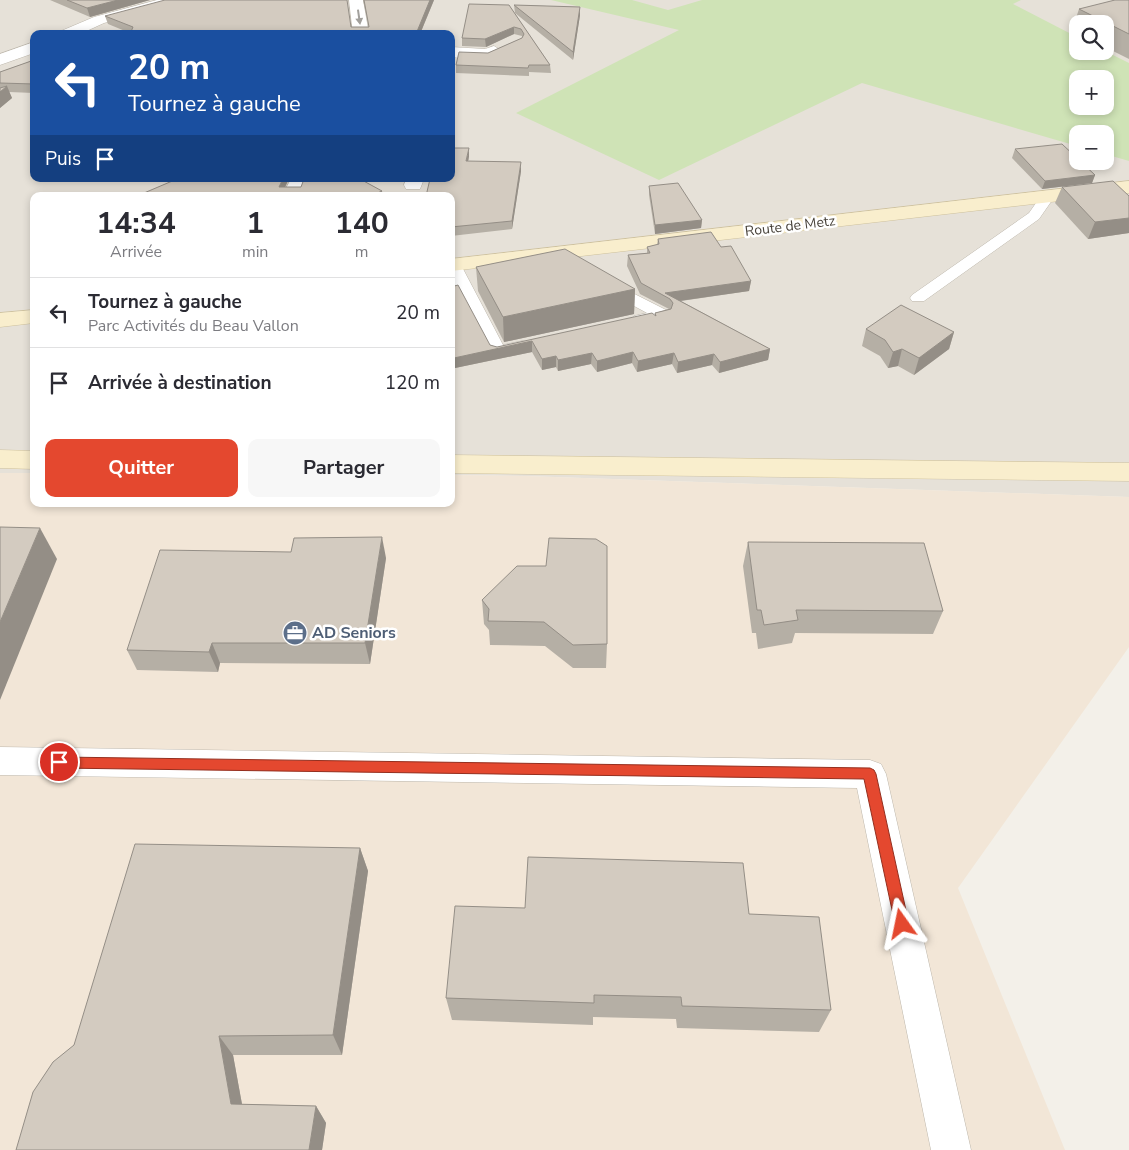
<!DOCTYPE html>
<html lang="fr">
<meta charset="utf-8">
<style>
body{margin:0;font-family:"Nunito Sans",sans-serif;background:#f7f7f7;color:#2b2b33;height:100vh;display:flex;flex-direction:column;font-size:19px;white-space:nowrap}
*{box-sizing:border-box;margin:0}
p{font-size:16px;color:#7c7c81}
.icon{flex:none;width:28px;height:28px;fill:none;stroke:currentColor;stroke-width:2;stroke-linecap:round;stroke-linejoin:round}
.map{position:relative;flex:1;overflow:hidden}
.drawer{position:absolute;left:30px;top:192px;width:425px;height:315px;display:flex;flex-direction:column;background:#fff;border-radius:10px;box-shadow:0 2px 8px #0003}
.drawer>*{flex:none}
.top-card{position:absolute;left:30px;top:30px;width:425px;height:152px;border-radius:10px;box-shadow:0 2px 8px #0003;background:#1a4fa0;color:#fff;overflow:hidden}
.tools{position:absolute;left:1069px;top:15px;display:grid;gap:10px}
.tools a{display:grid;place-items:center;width:45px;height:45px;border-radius:10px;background:#fff;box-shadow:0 2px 8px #0003;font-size:25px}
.pin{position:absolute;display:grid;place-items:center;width:42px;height:42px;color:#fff;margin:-21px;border:2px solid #fff;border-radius:50%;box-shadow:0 1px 5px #0007}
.me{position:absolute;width:55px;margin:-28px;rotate:348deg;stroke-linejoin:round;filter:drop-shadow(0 0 4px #0008)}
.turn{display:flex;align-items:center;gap:18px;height:105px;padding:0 15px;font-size:22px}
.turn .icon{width:65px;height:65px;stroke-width:2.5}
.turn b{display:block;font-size:35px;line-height:42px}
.then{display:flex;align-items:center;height:48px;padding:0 15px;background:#0003;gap:10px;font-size:19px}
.eta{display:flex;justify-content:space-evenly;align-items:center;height:85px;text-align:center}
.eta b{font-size:30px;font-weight:700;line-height:35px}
.button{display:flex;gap:10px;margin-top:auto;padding:10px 15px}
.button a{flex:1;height:58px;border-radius:10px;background:#e4482f;color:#fff;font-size:20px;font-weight:700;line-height:58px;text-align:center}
.button a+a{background:#f7f7f7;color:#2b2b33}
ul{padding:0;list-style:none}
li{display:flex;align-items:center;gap:15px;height:70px;padding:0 15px;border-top:1px solid #e1e1e2}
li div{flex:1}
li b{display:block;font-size:19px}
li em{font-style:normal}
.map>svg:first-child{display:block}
.residential{fill:#e6e1d8;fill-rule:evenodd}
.commercial{fill:#f2e6d7}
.green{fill:#cfe3b6;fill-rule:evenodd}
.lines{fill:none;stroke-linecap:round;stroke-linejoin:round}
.lane-casing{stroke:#bdb7ac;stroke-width:1}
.street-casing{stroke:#bdb7ac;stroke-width:1}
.secondary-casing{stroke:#cec19d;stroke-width:1}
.lane{fill:#fff;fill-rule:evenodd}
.street{fill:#fff;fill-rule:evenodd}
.secondary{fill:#f9eecd;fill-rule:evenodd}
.wall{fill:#b5afa5}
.shaded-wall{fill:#948e86}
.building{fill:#d3cbc0;stroke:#948e86}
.oneway{fill:#a2a09c}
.route{fill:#e4482f;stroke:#942f1f}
.labels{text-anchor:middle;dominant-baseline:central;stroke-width:5;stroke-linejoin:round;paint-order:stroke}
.far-street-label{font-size:14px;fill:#464038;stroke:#fff}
.service-label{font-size:16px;font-weight:bold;fill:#4e5e75;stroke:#fff;text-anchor:start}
</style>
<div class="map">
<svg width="1129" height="1150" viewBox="0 0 1129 1150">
<rect width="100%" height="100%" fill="#f3f0e9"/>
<!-- residential -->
<path class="residential" d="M 0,0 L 1129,0 L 1129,497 L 526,476 L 451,475 L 451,196 L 34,196 L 34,473 L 0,473 ZM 1078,24 L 1105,24 L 1105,51 L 1078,51 ZM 34,34 L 451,34 L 451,179 L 34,179 ZM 1078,79 L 1105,79 L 1105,106 L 1078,106 ZM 1078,134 L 1105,134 L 1105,161 L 1078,161 Z"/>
<!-- commercial -->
<polygon class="commercial" points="0,473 34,473 34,504 451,504 451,475 526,476 1129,497 1129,647 958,888 1065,1150 0,1150"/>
<!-- green -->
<path class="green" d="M 551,0 L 632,0 L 668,10 L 702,0 L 1021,0 L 1013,4 L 1077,37 L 1078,51 L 1105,51 L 1129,63 L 1129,161 L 1105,154 L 1105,134 L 1078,134 L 1077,146 L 862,83 L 659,180 L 516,113 L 679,30 ZM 1078,79 L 1105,79 L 1105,106 L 1078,106 Z"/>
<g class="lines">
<defs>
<g id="lane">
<polygon points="1048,192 1055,196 1039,219 924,301 912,301 910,298 912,295 1029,213 1043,193"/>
<polygon points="451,261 459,262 461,265 503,345 522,341 528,342 531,346 528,350 498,356 492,355 451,277"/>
<path d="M 609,281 L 668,311 L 670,315 L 668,319 C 657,321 645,326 634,324 L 632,320 L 634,316 L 647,313 L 603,289 L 601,286 L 603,283 Z"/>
</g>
<g id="street">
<polygon points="157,0 181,0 179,3 104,23 80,34 58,34 61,31 94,17"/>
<polygon points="349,0 363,0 369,34 353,34"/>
<polygon points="34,42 34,53 0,65 0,54"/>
<path d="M 494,46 L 502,51 C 493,65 465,58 451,57 L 451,47 L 485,49 Z"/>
<polygon points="291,179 309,179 301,196 282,196"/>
<polygon points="406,179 424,179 420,189 406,189 404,185"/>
<polygon points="0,747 870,760 881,764 886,774 971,1150 931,1150 857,788 0,775"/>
</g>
<g id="secondary">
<polygon points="1129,181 1129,193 451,271 451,259"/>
<polygon points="34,310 34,323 0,327 0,313"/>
<polygon points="0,450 34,451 34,469 0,468"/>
<polygon points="451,455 1129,463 1129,481 451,473"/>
</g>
</defs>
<!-- lane casing -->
<use href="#lane" class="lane-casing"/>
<!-- street casing -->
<use href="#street" class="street-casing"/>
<!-- secondary casing -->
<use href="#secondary" class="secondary-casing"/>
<!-- lane -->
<use href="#lane" class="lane"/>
<!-- street -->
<use href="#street" class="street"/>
<!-- secondary -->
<use href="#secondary" class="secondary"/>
</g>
<!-- wall -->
<g class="wall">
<polygon points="50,0 150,0 90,17"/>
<polygon points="363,0 434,0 420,34 130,33 108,24 105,16 351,27 369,27"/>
<polygon points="1129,0 1129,59 1105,47 1105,24 1078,24 1078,32 1072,30 1079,9"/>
<polygon points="509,5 550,65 551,73 529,72 529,76 456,73 456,65 488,53 522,38 522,36 514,34 486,47 462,46 462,38"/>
<polygon points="514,5 580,7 580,15 573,60 515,13"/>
<polygon points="34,60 34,93 9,92 12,98 0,108 0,72"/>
<polygon points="1015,149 1095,175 1092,183 1042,189 1012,158"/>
<polygon points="469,157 468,161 521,171 512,229 451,236 451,196"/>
<polygon points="649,186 702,220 701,228 655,234 649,195"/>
<polygon points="1062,187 1129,196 1129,233 1088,239 1055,203"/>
<polygon points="658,239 721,247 751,281 749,291 681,301 770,349 768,360 719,373 712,365 677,373 672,364 637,372 632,363 597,372 591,364 558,371 556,367 542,370 532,352 455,368 451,360 451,287 490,345 497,347 655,315 655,313 669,309 640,294 627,266 628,255 647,253 647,247 657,245"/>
<polygon points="476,267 635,289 634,314 504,342 478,291"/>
<polygon points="866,329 954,332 949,349 914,375 898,366 888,368 880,356 862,346"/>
<polygon points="748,542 943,611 933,634 795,633 792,643 758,649 756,633 752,633 743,566"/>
<polygon points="386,558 370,664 220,663 218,672 137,670 127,650"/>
<polygon points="482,600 607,644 606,668 573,668 545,646 490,645 489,630 484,624"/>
<polygon points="360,848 368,871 342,1055 233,1055 242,1104 316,1106 326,1123 322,1150 16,1150"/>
<polygon points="749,914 831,1010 819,1032 677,1028 676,1019 593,1017 593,1025 452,1020 446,998"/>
</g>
<!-- shaded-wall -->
<g class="shaded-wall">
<polygon points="118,0 150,0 90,17 87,8"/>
<polygon points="430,0 434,0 420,34 416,34"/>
<polygon points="580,7 580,15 573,60 573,52"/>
<polygon points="514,27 514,34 486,47 485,39"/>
<polygon points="7,86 12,98 0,108 0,92"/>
<polygon points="469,148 469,157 466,170 466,161"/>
<polygon points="521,162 521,171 512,229 512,221"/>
<polygon points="1095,175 1092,183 1042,189 1045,181"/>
<polygon points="283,179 289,179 281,196 279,187"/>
<polygon points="382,191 383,196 371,196"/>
<polygon points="1129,218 1129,233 1088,239 1095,222"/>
<polygon points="702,220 701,228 655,234 655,225"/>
<polygon points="751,281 749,291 672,302 665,293"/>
<polygon points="635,289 634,314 504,342 503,317"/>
<polygon points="954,332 949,349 914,375 919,358"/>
<polygon points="532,341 532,352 455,368 454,358"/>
<polygon points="770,349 768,360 719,373 720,362"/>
<polygon points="902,349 898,366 888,368 893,352"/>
<polygon points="633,352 632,363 597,372 597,361"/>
<polygon points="592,353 591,364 558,371 558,360"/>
<polygon points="674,353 672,364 637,372 638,361"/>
<polygon points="714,354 712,365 677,373 678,362"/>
<polygon points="556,356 556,367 542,370 542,359"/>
<polygon points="40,528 57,559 0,700 0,622"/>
<polygon points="382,537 386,558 370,664 365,643"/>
<polygon points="212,643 220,663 218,672 209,652"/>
<polygon points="360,848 368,871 342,1055 333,1035"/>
<polygon points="219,1036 233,1055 245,1121 231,1104"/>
<polygon points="316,1106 326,1123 322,1150 309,1150"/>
</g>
<!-- building -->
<g class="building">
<polygon points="67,0 118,0 87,8"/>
<polygon points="165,0 347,0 351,27 369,27 364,0 430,0 416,34 130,34 133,27 105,16"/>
<polygon points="1115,0 1129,0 1129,34 1079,9"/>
<polygon points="469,4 509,5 550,65 529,65 528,68 456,65 459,52 488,53 522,38 524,34 521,29 514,27 485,39 462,38"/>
<polygon points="514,5 580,7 573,52"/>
<polygon points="34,60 34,84 0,83 0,72"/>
<polygon points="7,86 0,92 0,88"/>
<polygon points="1062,144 1078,159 1078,161 1080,161 1095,175 1045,181 1015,149"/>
<polygon points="451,148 469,148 466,161 521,162 512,221 451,227 451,196 426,196 430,179 451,179"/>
<polygon points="177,179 283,179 279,187 301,187 304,179 360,179 382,191 371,196 148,196 144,193"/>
<polygon points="1113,181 1129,196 1129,218 1095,222 1062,187"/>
<polygon points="678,183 702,220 655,225 649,186"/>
<polygon points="711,232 721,247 731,246 751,281 665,293 770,349 720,362 714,354 678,362 674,353 638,361 633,352 597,361 592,353 558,360 556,356 542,359 532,341 454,358 451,351 451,287 458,285 490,345 497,347 652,313 656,316 655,313 671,309 673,303 670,299 641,283 628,255 650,253 647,247 659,244 658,239"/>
<polygon points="565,249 635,289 503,317 476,267"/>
<polygon points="901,305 954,332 919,358 902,349 893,352 885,340 866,329"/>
<polygon points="0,527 40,528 0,622"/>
<polygon points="382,537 365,643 212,643 209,652 127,650 160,550 291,552 294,538"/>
<polygon points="549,538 596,539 607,546 607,644 573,645 544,622 488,621 489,609 482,600 517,566 546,566"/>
<polygon points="748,542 924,543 943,611 796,610 798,620 764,625 761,610 757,610"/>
<polygon points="135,844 360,848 333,1035 219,1036 231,1104 316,1106 309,1150 16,1150 33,1092 53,1062 74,1045"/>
<polygon points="528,857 743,863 749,914 819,917 831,1010 682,1006 681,997 594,995 594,1003 446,998 455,906 525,908"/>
</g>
<!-- one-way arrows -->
<defs><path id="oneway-solid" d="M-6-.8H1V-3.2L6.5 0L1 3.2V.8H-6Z" transform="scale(1.25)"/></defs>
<use class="oneway" href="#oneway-solid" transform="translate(359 17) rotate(82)"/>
<!-- route -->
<polygon class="route" points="59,757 870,768 874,770 876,774 909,924 907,929 902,931 897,929 895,924 864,779 59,768 55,766 53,762 55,758"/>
<!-- icons -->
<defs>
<symbol id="office-disc" viewBox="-11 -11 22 22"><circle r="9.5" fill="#5c6f8a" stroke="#fff"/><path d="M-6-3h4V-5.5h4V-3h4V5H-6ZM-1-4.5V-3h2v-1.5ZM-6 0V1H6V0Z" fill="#fff"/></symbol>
</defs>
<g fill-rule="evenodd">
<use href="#office-disc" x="281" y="619" width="28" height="28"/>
</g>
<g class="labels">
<!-- far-street labels -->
<g class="far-street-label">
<text transform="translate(790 226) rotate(-7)">Route de Metz</text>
</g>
<!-- service labels -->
<g class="service-label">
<text x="312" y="633">AD Seniors</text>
</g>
</g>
</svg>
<div class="tools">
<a><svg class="icon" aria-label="search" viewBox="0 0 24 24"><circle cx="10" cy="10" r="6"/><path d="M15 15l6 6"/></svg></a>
<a>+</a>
<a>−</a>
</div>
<div class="pin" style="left:59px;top:762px;background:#d93025"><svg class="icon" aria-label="arrive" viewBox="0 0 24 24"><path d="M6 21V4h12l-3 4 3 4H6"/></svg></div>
<svg class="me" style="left:902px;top:924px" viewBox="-20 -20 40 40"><path d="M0-17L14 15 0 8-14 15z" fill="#e4482f" stroke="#fff" stroke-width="4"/></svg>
<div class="top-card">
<div class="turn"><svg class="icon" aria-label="left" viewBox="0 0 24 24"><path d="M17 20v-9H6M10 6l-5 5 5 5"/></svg><div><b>20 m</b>Tournez à gauche</div></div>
<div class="then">Puis<svg class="icon" aria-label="arrive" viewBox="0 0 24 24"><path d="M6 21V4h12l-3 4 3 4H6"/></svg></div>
</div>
<section class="drawer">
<div class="eta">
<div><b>14:34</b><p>Arrivée</p></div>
<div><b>1</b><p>min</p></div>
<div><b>140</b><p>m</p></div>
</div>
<ul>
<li><svg class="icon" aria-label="left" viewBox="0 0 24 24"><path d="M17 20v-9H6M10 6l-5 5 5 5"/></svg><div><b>Tournez à gauche</b><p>Parc Activités du Beau Vallon</p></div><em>20 m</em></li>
<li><svg class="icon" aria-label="arrive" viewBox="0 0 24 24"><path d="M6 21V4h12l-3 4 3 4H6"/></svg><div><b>Arrivée à destination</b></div><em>120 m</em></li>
</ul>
<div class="button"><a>Quitter</a><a>Partager</a></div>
</section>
</div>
